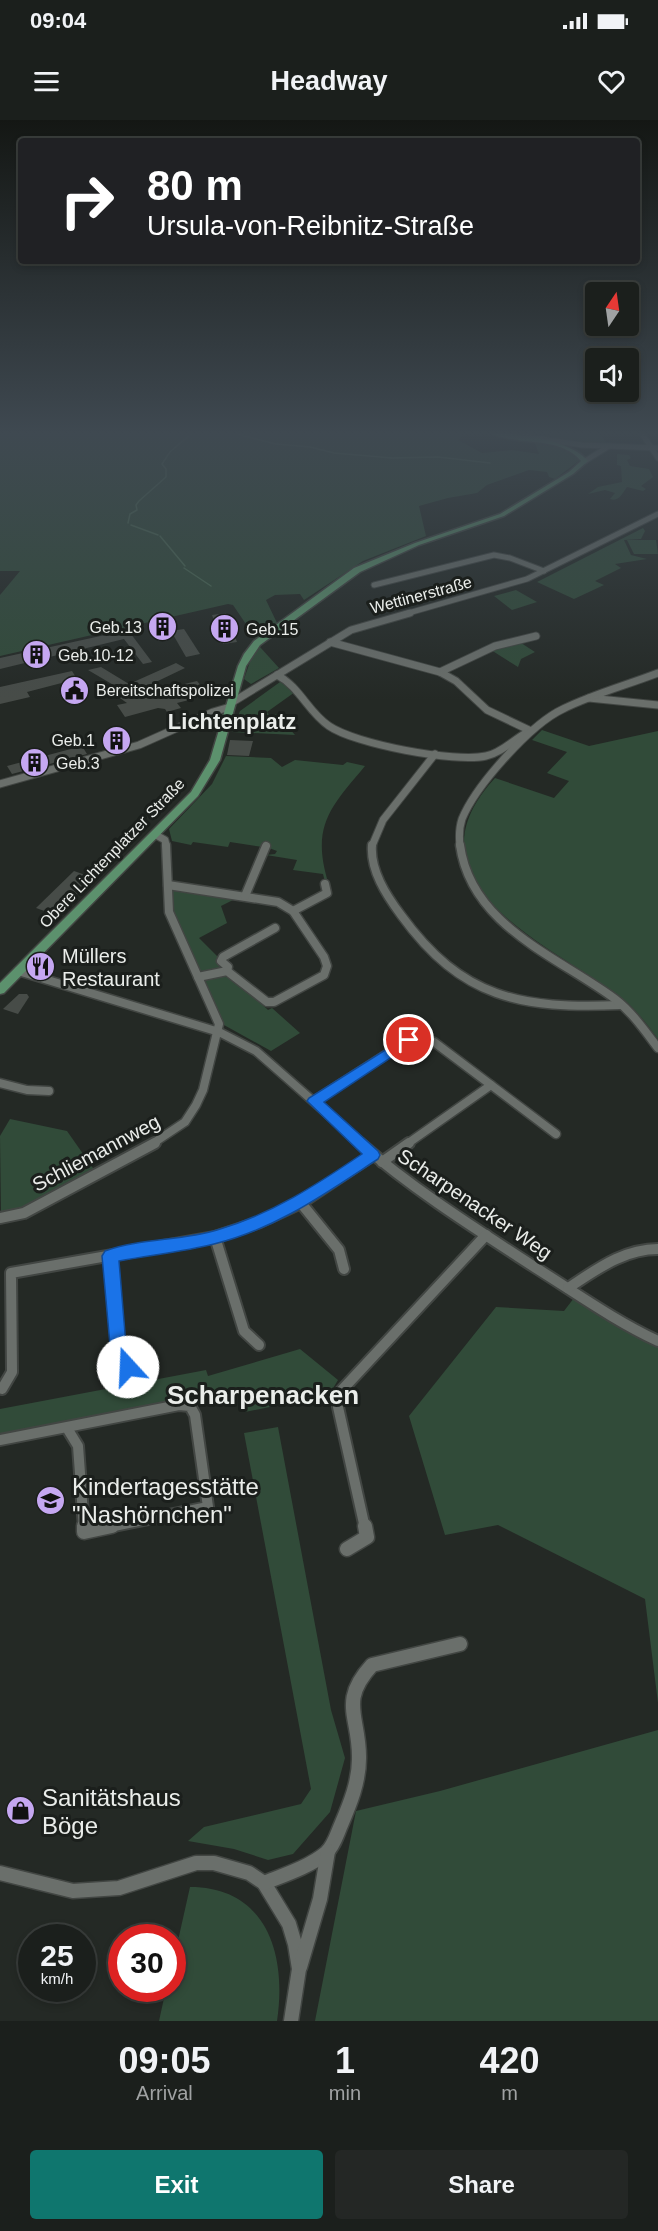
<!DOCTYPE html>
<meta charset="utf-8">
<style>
body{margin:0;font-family:Arial,sans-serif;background:#242725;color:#f1f3f6;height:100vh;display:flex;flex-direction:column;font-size:22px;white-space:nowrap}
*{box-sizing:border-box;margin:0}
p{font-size:20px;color:#a0a2a3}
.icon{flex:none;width:33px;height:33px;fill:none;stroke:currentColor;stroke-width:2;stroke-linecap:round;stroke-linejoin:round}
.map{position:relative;height:1901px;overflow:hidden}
.sheet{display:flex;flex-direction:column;background:#1b1f1c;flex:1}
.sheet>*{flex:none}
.banner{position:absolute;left:18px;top:18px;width:622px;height:126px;border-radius:6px;box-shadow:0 3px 9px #0003,0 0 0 2px #393d3b;background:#202124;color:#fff;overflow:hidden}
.needle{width:39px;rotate:13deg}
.controls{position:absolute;left:585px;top:162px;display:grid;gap:12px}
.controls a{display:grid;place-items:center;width:54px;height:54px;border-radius:6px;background:#1b1f1c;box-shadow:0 3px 9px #0003,0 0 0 2px #393d3b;font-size:30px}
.speed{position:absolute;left:18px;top:1804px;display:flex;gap:12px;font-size:30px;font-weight:700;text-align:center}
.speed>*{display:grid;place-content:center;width:78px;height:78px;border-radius:50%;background:#1b1f1c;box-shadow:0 3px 9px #0003,0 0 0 2px #393d3b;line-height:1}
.speed small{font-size:15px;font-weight:400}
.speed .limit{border:9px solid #d22;background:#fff;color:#111}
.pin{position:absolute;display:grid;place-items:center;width:51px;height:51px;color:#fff;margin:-26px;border:3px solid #fff;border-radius:50%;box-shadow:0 2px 6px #0007}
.me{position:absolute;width:66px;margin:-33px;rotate:340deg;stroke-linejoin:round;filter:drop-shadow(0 0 4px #0008)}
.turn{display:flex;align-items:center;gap:21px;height:126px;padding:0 30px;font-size:27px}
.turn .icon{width:78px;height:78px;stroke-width:2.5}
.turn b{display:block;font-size:42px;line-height:51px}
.eta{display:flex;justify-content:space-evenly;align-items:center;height:102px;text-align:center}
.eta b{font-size:36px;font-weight:700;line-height:42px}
.primary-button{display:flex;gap:12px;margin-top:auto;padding:12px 30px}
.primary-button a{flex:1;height:69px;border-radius:6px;background:#0f766e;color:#fff;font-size:24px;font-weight:700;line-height:69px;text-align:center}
.primary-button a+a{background:#242725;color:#f1f3f6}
.status{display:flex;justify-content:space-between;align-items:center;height:42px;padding:0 30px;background:#1b1f1c;direction:ltr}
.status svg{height:16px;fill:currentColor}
header{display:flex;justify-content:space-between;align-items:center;height:78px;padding:0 30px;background:#1b1f1c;font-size:27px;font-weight:700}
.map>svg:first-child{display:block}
.green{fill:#314b39}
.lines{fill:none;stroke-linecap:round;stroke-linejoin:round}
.stream{stroke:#4c6b55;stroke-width:1.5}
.building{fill:#474c48}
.minor-far4-casing{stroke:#424643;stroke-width:7}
.minor-far3-casing{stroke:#424643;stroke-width:9}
.minor-far2-casing{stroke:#424643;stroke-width:11}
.minor-far1-casing{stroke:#424643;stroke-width:14}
.minor-casing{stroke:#424643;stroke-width:17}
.major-casing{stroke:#424643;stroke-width:3}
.minor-far4{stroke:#6a6f6b;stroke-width:5}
.minor-far3{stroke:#6a6f6b;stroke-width:7}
.minor-far2{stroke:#6a6f6b;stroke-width:8}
.minor-far1{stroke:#6a6f6b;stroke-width:10}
.minor{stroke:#6a6f6b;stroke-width:14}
.major{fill:#5c916d;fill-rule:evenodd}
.route{fill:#1a73e8;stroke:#114b97;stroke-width:1.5}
.labels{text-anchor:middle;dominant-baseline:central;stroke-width:6;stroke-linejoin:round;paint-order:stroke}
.far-street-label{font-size:16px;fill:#eaedea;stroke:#1b1f1c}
.far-poi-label{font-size:16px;fill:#eaedea;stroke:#1b1f1c;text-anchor:start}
.poi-label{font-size:20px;fill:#eaedea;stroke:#1b1f1c;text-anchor:start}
.street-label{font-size:20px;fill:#eaedea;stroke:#1b1f1c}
.far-district-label{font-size:22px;font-weight:bold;fill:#eaedea;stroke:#1b1f1c}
.near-poi-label{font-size:24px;fill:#eaedea;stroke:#1b1f1c;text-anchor:start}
.near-neighbourhood-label{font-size:26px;font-weight:bold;fill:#eaedea;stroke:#1b1f1c}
</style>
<div class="status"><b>09:04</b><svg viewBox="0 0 49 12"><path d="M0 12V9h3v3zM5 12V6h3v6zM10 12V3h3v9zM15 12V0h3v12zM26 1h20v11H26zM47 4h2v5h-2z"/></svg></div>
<header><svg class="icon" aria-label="menu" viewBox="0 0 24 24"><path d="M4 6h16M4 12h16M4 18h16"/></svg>Headway<svg class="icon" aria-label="heart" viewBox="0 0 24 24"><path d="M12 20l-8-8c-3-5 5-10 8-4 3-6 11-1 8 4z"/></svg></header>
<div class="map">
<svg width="658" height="1901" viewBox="0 0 658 1901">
<rect width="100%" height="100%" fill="#242925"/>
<!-- green -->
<g class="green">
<path d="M 0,314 L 463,314 L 458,320 L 482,333 L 512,330 L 539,334 L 535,323 C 549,326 572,328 580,340 L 555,359 L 549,357 L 547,352 L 529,350 L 487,365 L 477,373 L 448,378 L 419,386 L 426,416 L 363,441 L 304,480 L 300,474 L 275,475 L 266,480 L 277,503 L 256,519 L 233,485 L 228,484 L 0,536 L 0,475 L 20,451 L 0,451 Z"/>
<polygon points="549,314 600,314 607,324 552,318"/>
<path d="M 617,334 L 629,335 L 631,338 L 627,340 L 630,346 L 649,349 L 653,357 L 641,366 L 646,369 L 643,371 L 627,367 C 622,374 619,382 610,379 L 615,373 L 605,370 L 588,374 L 598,367 L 622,362 L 621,346 L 617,345 Z"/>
<polygon points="643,408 645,411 641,419 624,420 631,435 647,439 615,444 621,448 595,461 604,465 574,479 537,462"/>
<polygon points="627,420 656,420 658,434 634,434"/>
<polygon points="516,470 537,482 512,490 494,476"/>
<polygon points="518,521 535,532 521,539 518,547 491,530"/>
<polygon points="260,527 279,548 251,564 244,559 251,539"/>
<polygon points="280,562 288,564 295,572 267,592 270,596 277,594 295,615 232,612 240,591"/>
<path d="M 542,610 L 589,626 L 658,611 L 658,919 C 646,903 634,887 618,875 C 550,825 399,762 495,658 L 554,678 L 569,661 L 547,653 L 567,632 L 532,620 Z"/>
<path d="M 226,636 L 271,638 L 282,647 L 295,640 L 343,645 L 347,642 L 365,646 C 331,687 311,705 328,762 L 325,762 L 323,754 L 293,750 L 297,740 L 266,735 L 275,734 L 277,731 L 269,728 L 270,724 L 265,724 L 263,727 L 230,722 L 228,727 L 193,722 L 191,725 L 172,721 L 169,709 L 212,664 Z"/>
<polygon points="176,768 239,777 221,786 227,803 199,818 218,837 216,839 225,848 202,854 173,795 173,770"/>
<polygon points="225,854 234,858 268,890 272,888 300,913 271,931 224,905 204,858"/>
<polygon points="10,999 67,1011 95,1051 25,1089 1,1094 0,1016"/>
<polygon points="574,1178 658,1225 658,1583 645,1479 498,1405 445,1415 409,1296 496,1187 564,1191"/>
<polygon points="300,1229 338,1260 329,1275 245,1292 239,1268 0,1315 0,1289 206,1250 208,1256"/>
<polygon points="278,1307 331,1590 345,1638 330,1692 293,1734 268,1740 234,1729 188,1721 204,1707 301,1684 311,1669 244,1313"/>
<polygon points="658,1610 658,1901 315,1901 356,1691 440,1671"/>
<path d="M 190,1767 C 267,1767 287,1835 277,1901 L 159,1901 L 166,1869 L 172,1869 L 173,1843 Z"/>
</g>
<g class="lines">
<!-- stream -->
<g class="stream">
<polyline points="237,314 276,324 310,327 334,333 392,338 438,337 490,343"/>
<polyline points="128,403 130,394 137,390 136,385 139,381 166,357 166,349 162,344 170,332 191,314"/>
<polyline points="131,405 158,415"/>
<polyline points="160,416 185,446"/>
<polyline points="184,448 211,466"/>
</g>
</g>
<!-- building -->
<g class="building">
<polygon points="226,493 237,522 223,524 212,495"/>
<polygon points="184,509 200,534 186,537 171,511"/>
<polygon points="128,510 152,542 143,544 124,519 0,549 0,538"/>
<polygon points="176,543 185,548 137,571 138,575 197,561 209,575 177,583 181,588 167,592 165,589 158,588 125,597 117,585 127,583 114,574 122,570 88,550 101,547 129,564"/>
<polygon points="72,551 77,559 27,572 30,577 0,584 0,567"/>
<polygon points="230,620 253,621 249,636 227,635"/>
<polygon points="82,626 87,634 12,654 7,646"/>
<polygon points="74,751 94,758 56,795 36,788"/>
<polygon points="19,874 27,874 29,877 18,894 3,889"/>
</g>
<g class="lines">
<defs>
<g id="minor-far4">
<polyline points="643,315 658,338"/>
<polyline points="523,316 582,325 658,328"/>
<polyline points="585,341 609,326"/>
<polyline points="374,465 494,435 510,438 544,451"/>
<polyline points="405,494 527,459 658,394"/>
</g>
<g id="minor-far3">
<polyline points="330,522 440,552 456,561 487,590 531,611"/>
<polyline points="440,552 495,526 536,516"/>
<path d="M 277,555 C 300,567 308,592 329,606 C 355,624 455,643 486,636 C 501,633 513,620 526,613"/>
<polyline points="589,578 658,585"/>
<polyline points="231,583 351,510 410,493"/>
<polyline points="199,601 226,601"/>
<polyline points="0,664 139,625 213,592 230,587"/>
<polyline points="156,715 165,720 166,726"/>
<polyline points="372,726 383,700 435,634"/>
<path d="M 460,726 C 459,717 459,708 462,699 C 476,665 531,604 563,589 C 593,574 627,565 658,553"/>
</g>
<g id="minor-far2">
<path d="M 372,725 C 370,750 386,775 401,795 C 462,879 521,889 620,885"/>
<path d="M 460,725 C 471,806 557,836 615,879 C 632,892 645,911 658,928"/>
<polyline points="168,765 278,782 293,791 324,837 327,846 324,855 274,882 267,882 227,851 198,857"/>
<polyline points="245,776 266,726"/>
<polyline points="293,791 327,773 325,764"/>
<polyline points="18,851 219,912 256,931 362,1024"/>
<polyline points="227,851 228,847 221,841 223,837 275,808"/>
<polyline points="0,963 27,970 49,971"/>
<polyline points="314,981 409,920 421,917 434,922 556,1014"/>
<polyline points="152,1024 185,1002 196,985 203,970 219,904 169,792 166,725"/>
<polyline points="407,1024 491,965"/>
</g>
<g id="minor-far1">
<path d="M 360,1023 C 414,1070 476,1109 536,1148 C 576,1173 615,1201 658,1221"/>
<polyline points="382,1042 409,1023"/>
<polyline points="301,1083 339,1130 344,1149"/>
<polyline points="0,1098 24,1093 155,1023"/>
<polyline points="215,1117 244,1211 259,1225"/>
<polyline points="110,1136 118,1225 128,1247"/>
<path d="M 568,1168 C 596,1150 623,1129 658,1129"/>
<polyline points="2,1269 12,1252 11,1153 215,1117 260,1102 301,1083 373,1035"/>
<polyline points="67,1308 78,1326 84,1408"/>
<polyline points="0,1320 179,1285 190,1286 195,1295 208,1387 104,1408"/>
<polyline points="365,1408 338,1287 341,1271 486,1115"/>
</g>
<g id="minor">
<polyline points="84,1406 84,1412 112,1406"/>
<polyline points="347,1429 367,1417 365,1406"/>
<polyline points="0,1753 73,1771 119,1768 196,1743 214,1743 249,1753 264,1763 289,1804 295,1824 299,1849 291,1901"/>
<path d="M 264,1763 C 284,1755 309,1747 326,1733 C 334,1726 337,1714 341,1705 C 350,1684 359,1662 359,1639 C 360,1597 338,1582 372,1545 L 460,1524"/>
<polyline points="300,1847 320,1779 328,1731"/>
</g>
<path id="major" d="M 493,314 C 518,312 572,321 588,341 L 573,354 L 504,396 L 419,425 L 360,452 L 260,525 L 246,546 L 220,640 L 198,676 L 4,873 L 0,874 L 0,863 L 191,672 L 210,640 L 238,546 L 244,534 L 254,521 L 354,448 L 415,423 L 500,394 L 569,352 L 581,341 C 560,316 519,326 493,314 Z"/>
</defs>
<!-- minor-far4 casing -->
<use href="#minor-far4" class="minor-far4-casing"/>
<!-- minor-far3 casing -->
<use href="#minor-far3" class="minor-far3-casing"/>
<!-- minor-far2 casing -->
<use href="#minor-far2" class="minor-far2-casing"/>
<!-- minor-far1 casing -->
<use href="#minor-far1" class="minor-far1-casing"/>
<!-- minor casing -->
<use href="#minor" class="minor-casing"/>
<!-- major casing -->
<use href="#major" class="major-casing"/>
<!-- minor-far4 -->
<use href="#minor-far4" class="minor-far4"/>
<!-- minor-far3 -->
<use href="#minor-far3" class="minor-far3"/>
<!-- minor-far2 -->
<use href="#minor-far2" class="minor-far2"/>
<!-- minor-far1 -->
<use href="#minor-far1" class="minor-far1"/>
<!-- minor -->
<use href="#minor" class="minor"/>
<!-- major -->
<use href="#major" class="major"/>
</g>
<!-- sky -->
<linearGradient id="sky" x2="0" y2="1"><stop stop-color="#141714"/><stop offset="0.54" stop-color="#3f4951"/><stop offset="1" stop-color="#3f4951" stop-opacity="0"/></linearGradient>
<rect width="658" height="580" fill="url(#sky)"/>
<!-- route -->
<path class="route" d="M 409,915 L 415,920 L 413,923 L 324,982 L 378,1031 L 380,1035 L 378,1039 C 326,1073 276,1109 214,1124 C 183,1132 150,1135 119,1141 L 126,1225 L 136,1247 L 134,1253 L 128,1255 L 122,1253 L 110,1225 L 102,1136 L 105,1131 C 140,1118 181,1121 217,1110 C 272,1094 316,1065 362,1034 L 307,981 L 309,978 Z"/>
<!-- icons -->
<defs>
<symbol id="building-disc" viewBox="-11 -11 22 22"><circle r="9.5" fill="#c5a7f1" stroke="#1b1f1c"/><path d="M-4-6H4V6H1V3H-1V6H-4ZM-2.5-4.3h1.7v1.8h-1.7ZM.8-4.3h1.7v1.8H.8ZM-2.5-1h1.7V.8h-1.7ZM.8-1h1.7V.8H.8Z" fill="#111"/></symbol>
<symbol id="civic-disc" viewBox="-11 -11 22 22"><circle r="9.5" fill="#c5a7f1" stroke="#1b1f1c"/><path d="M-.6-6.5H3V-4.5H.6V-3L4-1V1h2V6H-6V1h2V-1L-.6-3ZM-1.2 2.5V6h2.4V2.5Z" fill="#111"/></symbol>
<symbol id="restaurant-disc" viewBox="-11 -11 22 22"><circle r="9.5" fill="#c5a7f1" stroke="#1b1f1c"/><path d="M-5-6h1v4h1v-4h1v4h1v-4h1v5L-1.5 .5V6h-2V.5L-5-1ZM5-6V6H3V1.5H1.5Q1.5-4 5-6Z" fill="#111"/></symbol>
<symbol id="school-disc" viewBox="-11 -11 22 22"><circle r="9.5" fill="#c5a7f1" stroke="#1b1f1c"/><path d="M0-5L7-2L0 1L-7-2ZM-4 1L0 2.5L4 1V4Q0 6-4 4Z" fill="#111"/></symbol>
<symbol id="shop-disc" viewBox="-11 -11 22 22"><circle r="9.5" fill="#c5a7f1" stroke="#1b1f1c"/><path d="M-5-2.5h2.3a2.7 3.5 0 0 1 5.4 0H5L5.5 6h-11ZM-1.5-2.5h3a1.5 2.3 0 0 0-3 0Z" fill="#111"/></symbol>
</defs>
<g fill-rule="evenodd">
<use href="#building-disc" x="146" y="490" width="33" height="33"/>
<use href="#building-disc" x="208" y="492" width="33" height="33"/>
<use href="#building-disc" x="20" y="518" width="33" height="33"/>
<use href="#civic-disc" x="58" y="554" width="33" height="33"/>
<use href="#building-disc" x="100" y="604" width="33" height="33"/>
<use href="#building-disc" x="18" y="626" width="33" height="33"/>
<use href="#restaurant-disc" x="24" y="830" width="33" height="33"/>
<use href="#school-disc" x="34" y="1364" width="33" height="33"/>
<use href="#shop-disc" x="4" y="1674" width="33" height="33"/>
</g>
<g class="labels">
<!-- far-street labels -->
<g class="far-street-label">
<text transform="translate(421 475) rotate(-15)">Wettinerstraße</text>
<text transform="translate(112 733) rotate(-46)">Obere Lichtenplatzer Straße</text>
</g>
<!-- far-poi labels -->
<g class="far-poi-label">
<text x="142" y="507" text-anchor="end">Geb.13</text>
<text x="246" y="509">Geb.15</text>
<text x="58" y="535">Geb.10-12</text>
<text x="96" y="570">Bereitschaftspolizei</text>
<text x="95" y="620" text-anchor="end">Geb.1</text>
<text x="56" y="643">Geb.3</text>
</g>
<!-- poi labels -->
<g class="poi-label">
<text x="62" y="836">Müllers<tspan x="62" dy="23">Restaurant</tspan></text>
</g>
<!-- street labels -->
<g class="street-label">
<text transform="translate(96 1033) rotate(-28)">Schliemannweg</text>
<text transform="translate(475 1084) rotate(34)">Scharpenacker Weg</text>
</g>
<!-- far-district labels -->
<g class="far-district-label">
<text x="232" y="601">Lichtenplatz</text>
</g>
<!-- near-poi labels -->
<g class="near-poi-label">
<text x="72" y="1366">Kindertagesstätte<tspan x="72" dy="28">"Nashörnchen"</tspan></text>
<text x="42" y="1677">Sanitätshaus<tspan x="42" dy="28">Böge</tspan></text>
</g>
<!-- near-neighbourhood labels -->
<g class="near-neighbourhood-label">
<text x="263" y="1275">Scharpenacken</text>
</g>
</g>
</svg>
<div class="controls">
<a><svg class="needle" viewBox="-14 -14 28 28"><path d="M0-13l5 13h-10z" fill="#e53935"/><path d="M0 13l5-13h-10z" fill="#a0a2a3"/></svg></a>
<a><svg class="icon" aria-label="sound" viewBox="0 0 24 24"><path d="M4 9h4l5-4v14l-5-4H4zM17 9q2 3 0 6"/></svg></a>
</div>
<div class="speed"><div>25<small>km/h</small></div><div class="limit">30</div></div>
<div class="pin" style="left:409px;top:920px;background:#d93025"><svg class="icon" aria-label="arrive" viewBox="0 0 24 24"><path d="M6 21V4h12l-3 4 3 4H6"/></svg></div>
<svg class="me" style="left:128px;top:1247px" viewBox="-20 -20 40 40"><circle r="19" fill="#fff"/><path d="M0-13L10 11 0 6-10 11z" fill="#1a73e8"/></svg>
<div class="banner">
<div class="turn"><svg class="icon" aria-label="right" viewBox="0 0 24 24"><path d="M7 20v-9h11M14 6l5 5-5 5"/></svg><div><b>80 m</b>Ursula-von-Reibnitz-Straße</div></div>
</div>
</div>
<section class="sheet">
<div class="eta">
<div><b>09:05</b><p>Arrival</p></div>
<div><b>1</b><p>min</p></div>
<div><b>420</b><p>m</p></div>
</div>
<div class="primary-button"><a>Exit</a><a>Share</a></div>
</section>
